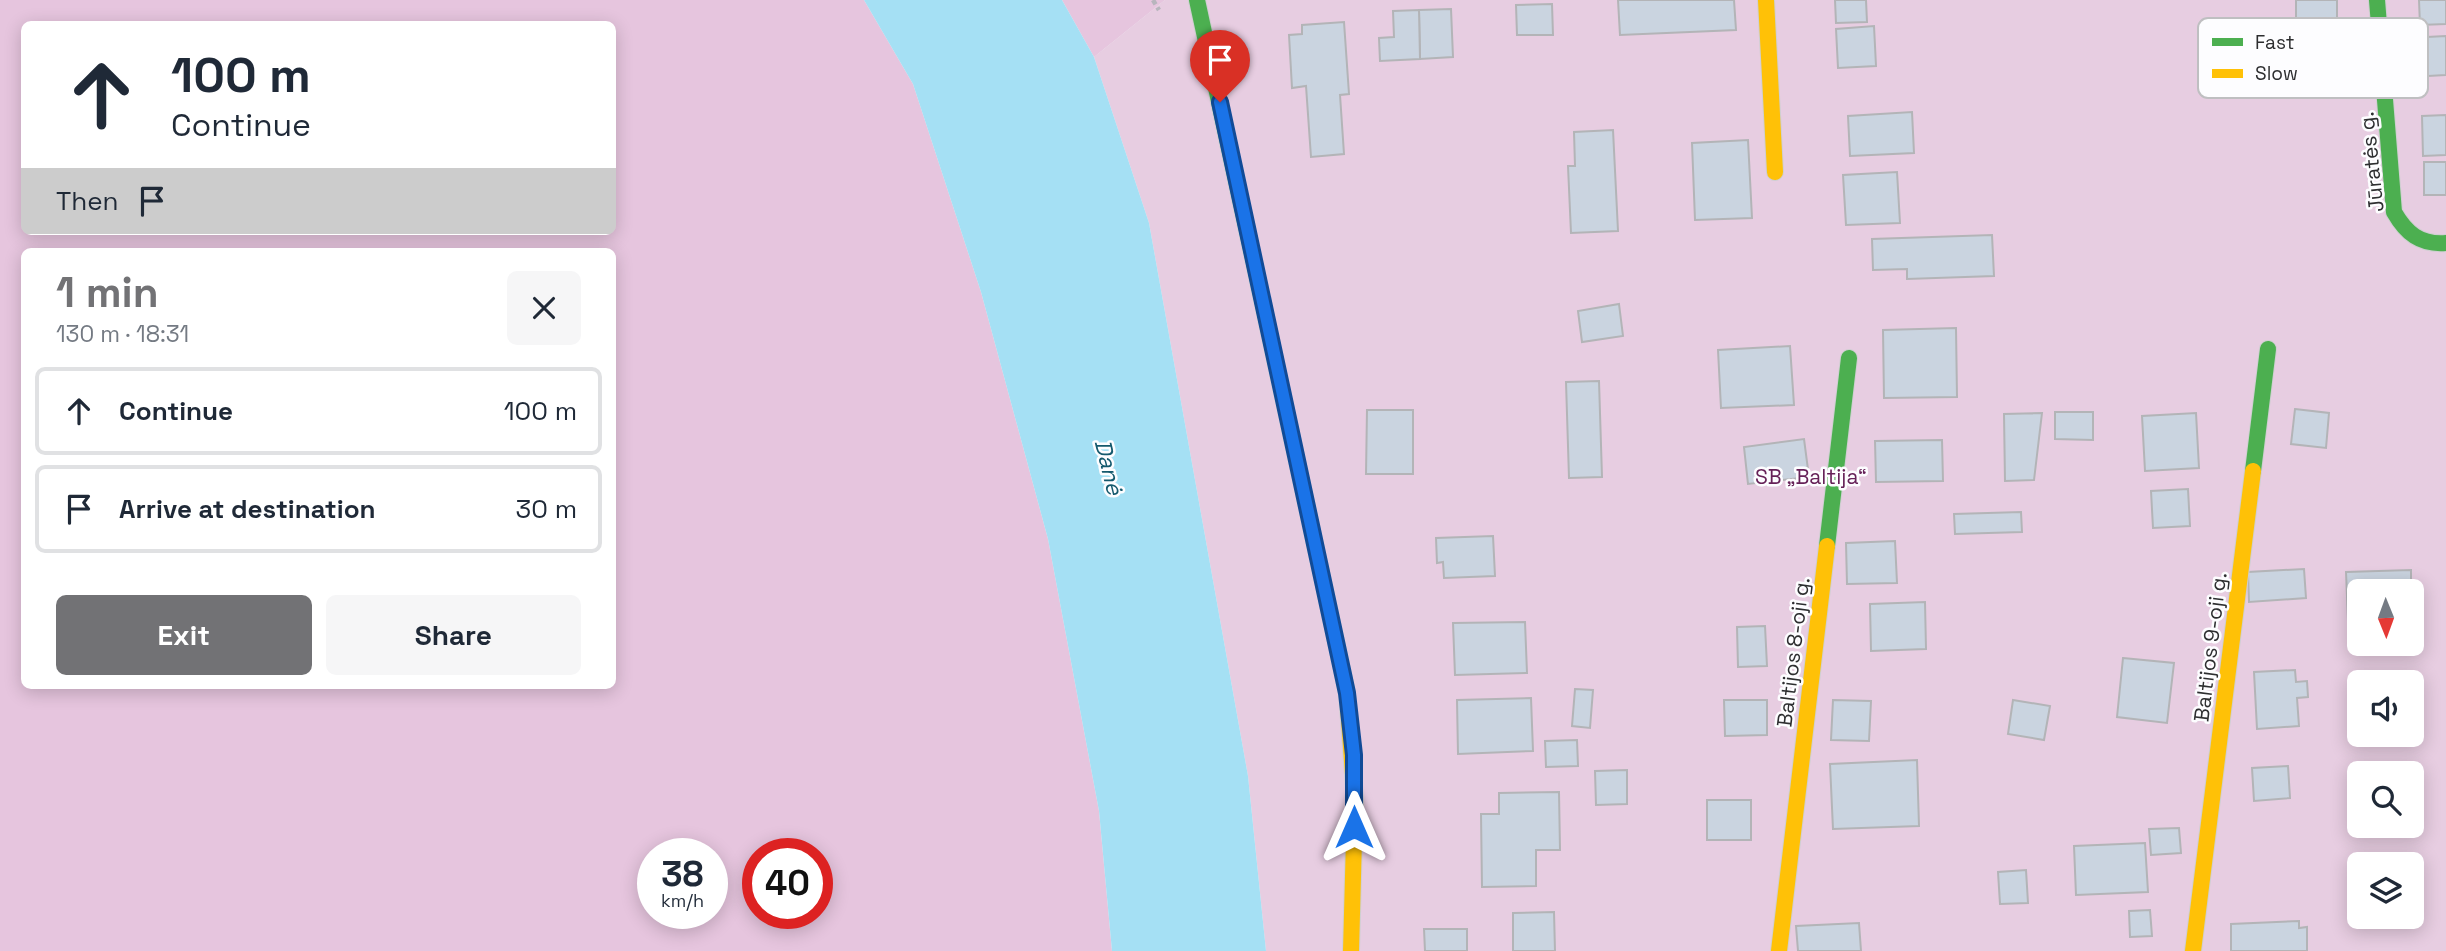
<!DOCTYPE html>
<meta charset="utf-8">
<style>
body{margin:0;font-family:"Space Grotesk",sans-serif;background:#f6f6f7;color:#1f2937;height:100vh;display:flex;flex-direction:column;font-size:26px;white-space:nowrap}
*{box-sizing:border-box;margin:0}
p{font-size:23px;color:#747a83}
.icon{flex:none;width:38px;height:38px;fill:none;stroke:currentColor;stroke-width:2;stroke-linecap:round;stroke-linejoin:round}
.map{position:relative;flex:1;overflow:hidden}
.sheet{position:absolute;left:21px;top:248px;width:595px;height:441px;display:flex;flex-direction:column;background:#fff;border-radius:10px;box-shadow:0 4px 18px #0003}
.sheet>*{flex:none}
.banner{position:absolute;left:21px;top:21px;width:595px;height:214px;border-radius:10px;box-shadow:0 4px 18px #0003;background:#fff;color:#1f2937;overflow:hidden}
.needle{width:46px;rotate:179deg}
.controls{position:absolute;left:2347px;top:579px;display:grid;gap:14px}
.controls a{display:grid;place-items:center;width:77px;height:77px;border-radius:10px;background:#fff;box-shadow:0 4px 18px #0003;font-size:35px}
.speed{position:absolute;left:637px;top:838px;display:flex;gap:14px;font-size:35px;font-weight:700;text-align:center}
.speed>*{display:grid;place-content:center;width:91px;height:91px;border-radius:50%;background:#fff;box-shadow:0 4px 18px #0003;line-height:1}
.speed small{font-size:18px;font-weight:400}
.speed .limit{border:10px solid #d22;background:#fff;color:#111}
.pin{position:absolute;display:grid;place-items:center;width:60px;height:60px;color:#fff;margin:-72px -30px;border-radius:50% 50% 50% 0;rotate:-45deg;box-shadow:0 0 7px #0007}
.pin .icon{rotate:45deg}
.me{position:absolute;width:77px;margin:-38px;rotate:0deg;stroke-linejoin:round;filter:drop-shadow(0 0 5px #0008)}
.turn{display:flex;align-items:center;gap:24px;height:147px;padding:0 35px;font-size:32px}
.turn .icon{width:91px;height:91px;stroke-width:2.5}
.turn b{display:block;font-size:49px;line-height:60px}
.then{display:flex;align-items:center;height:66px;padding:0 35px;background:#0003;gap:14px;font-size:26px}
.round{display:grid;place-items:center;flex:none;width:74px;height:74px;border-radius:10px;background:#f6f6f7}
.headline{display:flex;align-items:center;justify-content:space-between;height:119px;padding:0 35px}
h1{font-size:42px;font-weight:700;line-height:52px;color:#727275}
.cta{display:flex;gap:14px;margin-top:auto;padding:14px 35px}
.cta a{flex:1;height:80px;border-radius:10px;background:#727275;color:#fff;font-size:28px;font-weight:700;line-height:80px;text-align:center}
.cta a+a{background:#f6f6f7;color:#1f2937}
ul{padding:0;list-style:none}
li{display:flex;align-items:center;gap:21px;height:88px;margin:0 14px 10px;padding:0 21px;border:4px solid #e0e1e3;border-radius:10px}
li div{flex:1}
li b{display:block;font-size:26px}
li em{font-style:normal}
.map>svg:first-child{display:block}
.green{fill:#e7cde1;fill-rule:evenodd}
.forest{fill:#e6c5de;fill-rule:evenodd}
.water{fill:#a5e0f4}
.building{fill:#cad4e0;stroke:#b3b4b7;stroke-width:2}
.lines{fill:none;stroke-linecap:round;stroke-linejoin:round}
.fast-casing{stroke:#cfcfd1;stroke-width:18}
.slow-casing{stroke:#cfcfd1;stroke-width:18}
.path{stroke:#b8b5bd;stroke-width:4.5;stroke-dasharray:5 3.5;stroke-linecap:butt}
.fast{stroke:#4caf50;stroke-width:16}
.slow{stroke:#ffc107;stroke-width:16}
.route-casing{stroke:#114b97;stroke-width:18}
.route{stroke:#1a73e8;stroke-width:12}
.labels{text-anchor:middle;dominant-baseline:central;stroke-width:5;stroke-linejoin:round;paint-order:stroke}
.street-label{font-size:21px;fill:#2d2e30;stroke:#fdfdff}
.park-label{font-size:21px;fill:#662158;stroke:#fdfdff}
.water-label{font-size:23px;font-style:italic;fill:#14596d;stroke:#fdfdff}
.key{fill:#fdfdff;stroke:#bfbfc1;stroke-width:2}
.key-label{font-size:19px;fill:#2d2e30}
</style>
<div class="map">
<svg width="2446" height="951" viewBox="0 0 2446 951">
<rect width="100%" height="100%" fill="#f1f1f5"/>
<!-- green -->
<path class="green" d="M 1165,0 L 2446,0 L 2446,951 L 1266,951 L 1248,776 L 1149,223 L 1094,57 ZM 2359,592 L 2412,592 L 2412,644 L 2359,644 ZM 2359,682 L 2412,682 L 2412,735 L 2359,735 ZM 2359,774 L 2412,774 L 2412,826 L 2359,826 ZM 2359,864 L 2412,864 L 2412,917 L 2359,917 Z"/>
<!-- forest -->
<g class="forest">
<path d="M 0,0 L 864,0 L 913,84 L 981,292 L 1048,539 L 1099,811 L 1112,951 L 0,951 ZM 24,24 L 612,24 L 612,231 L 24,231 ZM 24,252 L 612,252 L 612,686 L 24,686 ZM 653,854 L 712,854 L 712,914 L 653,914 ZM 758,854 L 817,854 L 817,914 L 758,914 Z"/>
<polygon points="1062,0 1165,0 1094,57"/>
</g>
<!-- water -->
<polygon class="water" points="864,0 1062,0 1094,57 1149,223 1248,776 1266,951 1112,951 1099,811 1048,539 981,292 913,84"/>
<!-- building -->
<g class="building">
<polygon points="1618,0 1734,0 1736,30 1620,35"/>
<polygon points="1835,0 1866,0 1867,22 1836,23"/>
<rect x="2296" y="0" width="41" height="27"/>
<polygon points="2419,0 2446,0 2446,24 2420,25"/>
<polygon points="1552,4 1553,35 1517,35 1516,5"/>
<polygon points="1451,9 1453,57 1420,59 1419,10"/>
<polygon points="1419,10 1420,59 1380,61 1379,38 1394,37 1393,11"/>
<polygon points="1344,22 1349,94 1340,95 1344,154 1311,157 1306,86 1292,88 1289,35 1302,34 1302,25"/>
<polygon points="1874,26 1876,66 1838,68 1836,29"/>
<polygon points="2446,36 2446,75 2410,77 2408,38"/>
<polygon points="1912,112 1914,153 1850,156 1848,116"/>
<polygon points="2446,115 2446,155 2423,156 2422,116"/>
<polygon points="1613,130 1618,231 1571,233 1568,166 1575,166 1574,132"/>
<polygon points="1748,140 1752,218 1695,220 1692,143"/>
<rect x="2424" y="162" width="22" height="33"/>
<polygon points="1897,172 1900,223 1846,225 1843,175"/>
<polygon points="1992,235 1994,276 1907,279 1907,269 1873,270 1872,239"/>
<polygon points="1619,304 1623,336 1582,342 1578,311"/>
<polygon points="1956,328 1957,397 1884,398 1883,330"/>
<polygon points="1790,346 1794,405 1721,408 1718,350"/>
<polygon points="1599,381 1602,477 1569,478 1566,382"/>
<polygon points="2295,409 2329,413 2326,448 2291,444"/>
<polygon points="1367,410 1413,410 1413,474 1366,474"/>
<polygon points="2055,412 2093,412 2093,440 2055,439"/>
<polygon points="2042,413 2034,480 2005,481 2004,414"/>
<polygon points="2196,413 2199,468 2145,471 2142,416"/>
<polygon points="1804,439 1809,477 1748,484 1744,447"/>
<polygon points="1942,440 1943,481 1876,482 1875,441"/>
<polygon points="2188,489 2190,526 2153,528 2151,491"/>
<polygon points="2021,512 2022,532 1955,534 1954,514"/>
<polygon points="1493,536 1495,576 1444,578 1443,562 1437,563 1436,538"/>
<polygon points="1895,541 1897,583 1847,584 1846,543"/>
<polygon points="2304,569 2306,598 2249,602 2248,572"/>
<polygon points="2411,570 2411,592 2359,592 2359,621 2348,621 2346,572"/>
<polygon points="1925,602 1926,649 1871,651 1870,604"/>
<polygon points="1525,622 1527,673 1455,675 1453,623"/>
<polygon points="1765,626 1767,666 1738,667 1737,627"/>
<polygon points="2123,658 2174,663 2167,723 2117,717"/>
<polygon points="2295,670 2296,682 2307,681 2308,697 2297,698 2299,726 2257,729 2254,672"/>
<polygon points="1575,689 1593,690 1590,728 1572,726"/>
<polygon points="1531,698 1533,751 1458,754 1457,700"/>
<polygon points="1724,700 1767,700 1767,735 1725,736"/>
<polygon points="1833,700 1871,701 1869,741 1831,740"/>
<polygon points="2013,700 2050,706 2044,740 2008,734"/>
<polygon points="1577,740 1578,766 1546,767 1545,741"/>
<polygon points="1917,760 1919,826 1833,829 1830,764"/>
<polygon points="2288,766 2290,798 2254,801 2252,768"/>
<polygon points="1627,770 1627,804 1596,805 1595,771"/>
<polygon points="1559,792 1560,850 1536,850 1536,886 1482,887 1481,814 1499,814 1499,793"/>
<rect x="1707" y="800" width="44" height="40"/>
<polygon points="2179,828 2181,853 2151,855 2149,829"/>
<polygon points="2145,843 2148,892 2076,895 2074,846"/>
<polygon points="2026,870 2028,903 2000,904 1998,872"/>
<polygon points="2150,910 2152,936 2130,937 2129,911"/>
<polygon points="1554,912 1555,951 1513,951 1513,913"/>
<polygon points="2299,921 2299,928 2307,927 2307,951 2231,951 2231,924"/>
<polygon points="1859,923 1861,951 1798,951 1796,926"/>
<polygon points="1424,929 1467,929 1467,951 1425,951"/>
</g>
<g class="lines">
<defs>
<g id="fast">
<polyline points="1197,0 1329,609"/>
<path d="M 2377,0 L 2394,212 C 2406,233 2420,245 2446,243"/>
<polyline points="2253,471 2268,349"/>
<polyline points="1827,546 1849,358"/>
</g>
<g id="slow">
<polyline points="1766,0 1775,172"/>
<polyline points="1329,609 1347,693 1355,802 1351,951"/>
<polyline points="1779,951 1827,546"/>
<polyline points="2193,951 2253,471"/>
</g>
</defs>
<!-- fast casing -->
<use href="#fast" class="fast-casing"/>
<!-- slow casing -->
<use href="#slow" class="slow-casing"/>
<!-- path -->
<polyline class="path" points="1153,0 1159,10"/>
<!-- fast -->
<use href="#fast" class="fast"/>
<!-- slow -->
<use href="#slow" class="slow"/>
</g>
<g class="lines">
<defs>
<polyline id="route" points="1220,102 1347,693 1354,755 1354,827"/>
</defs>
<!-- route casing -->
<use href="#route" class="route-casing"/>
<!-- route -->
<use href="#route" class="route"/>
</g>
<g class="labels">
<!-- street labels -->
<g class="street-label">
<text transform="translate(2371 162) rotate(-96)">Jūratės g.</text>
<text transform="translate(2210 647) rotate(-83)">Baltijos 9-oji g.</text>
<text transform="translate(1793 652) rotate(-83)">Baltijos 8-oji g.</text>
</g>
<!-- park labels -->
<g class="park-label">
<text x="1811" y="476">SB „Baltija“</text>
</g>
<!-- water labels -->
<g class="water-label">
<text transform="translate(1109 467) rotate(76)">Danė</text>
</g>
</g>
<!-- legend -->
<rect x="2198" y="18" width="230" height="80" rx="10" class="key"/>
<rect x="2212" y="38" width="31" height="8" fill="#4caf50"/>
<rect x="2212" y="69" width="31" height="9" fill="#ffc107"/>
<g class="key-label">
<text x="2255" y="49">Fast</text>
<text x="2255" y="80">Slow</text>
</g>
</svg>
<div class="controls">
<a><svg class="needle" viewBox="-14 -14 28 28"><path d="M0-13l5 13h-10z" fill="#e53935"/><path d="M0 13l5-13h-10z" fill="#747a83"/></svg></a>
<a><svg class="icon" aria-label="sound" viewBox="0 0 24 24"><path d="M4 9h4l5-4v14l-5-4H4zM17 9q2 3 0 6"/></svg></a>
<a><svg class="icon" aria-label="search" viewBox="0 0 24 24"><circle cx="10" cy="10" r="6"/><path d="M15 15l6 6"/></svg></a>
<a><svg class="icon" aria-label="layers" viewBox="0 0 24 24"><path d="M12 4l9 5-9 5-9-5zM3 14l9 5 9-5"/></svg></a>
</div>
<div class="speed"><div>38<small>km/h</small></div><div class="limit">40</div></div>
<div class="pin" style="left:1220px;top:102px;background:#d93025"><svg class="icon" aria-label="arrive" viewBox="0 0 24 24"><path d="M6 21V4h12l-3 4 3 4H6"/></svg></div>
<svg class="me" style="left:1354px;top:827px" viewBox="-20 -20 40 40"><path d="M0-17L14 15 0 8-14 15z" fill="#1a73e8" stroke="#fff" stroke-width="4"/></svg>
<div class="banner">
<div class="turn"><svg class="icon" aria-label="ahead" viewBox="0 0 24 24"><path d="M12 20V5M6 11l6-6 6 6"/></svg><div><b>100 m</b>Continue</div></div>
<div class="then">Then<svg class="icon" aria-label="arrive" viewBox="0 0 24 24"><path d="M6 21V4h12l-3 4 3 4H6"/></svg></div>
</div>
<section class="sheet">
<div class="headline"><div><h1>1 min</h1><p>130 m · 18:31</p></div><a class="round"><svg class="icon" aria-label="close" viewBox="0 0 24 24"><path d="M6 6l12 12M18 6L6 18"/></svg></a></div>
<ul>
<li><svg class="icon" aria-label="ahead" viewBox="0 0 24 24"><path d="M12 20V5M6 11l6-6 6 6"/></svg><div><b>Continue</b></div><em>100 m</em></li>
<li><svg class="icon" aria-label="arrive" viewBox="0 0 24 24"><path d="M6 21V4h12l-3 4 3 4H6"/></svg><div><b>Arrive at destination</b></div><em>30 m</em></li>
</ul>
<div class="cta"><a>Exit</a><a>Share</a></div>
</section>
</div>
